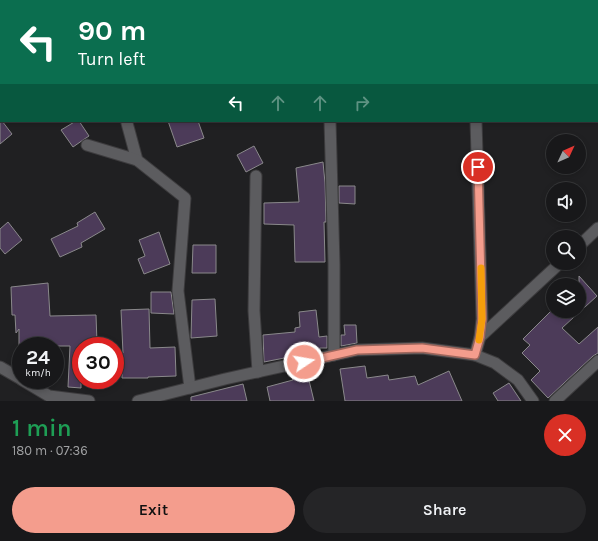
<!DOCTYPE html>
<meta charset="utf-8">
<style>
body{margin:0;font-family:Karla,sans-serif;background:#252527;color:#f1f3f6;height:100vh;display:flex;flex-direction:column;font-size:15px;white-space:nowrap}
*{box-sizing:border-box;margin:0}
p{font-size:13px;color:#9fa0a2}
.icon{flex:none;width:22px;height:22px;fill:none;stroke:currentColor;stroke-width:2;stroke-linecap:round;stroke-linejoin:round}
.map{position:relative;height:401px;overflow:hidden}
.panel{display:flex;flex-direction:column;background:#18181a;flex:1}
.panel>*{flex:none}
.hud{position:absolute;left:0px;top:0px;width:598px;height:122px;box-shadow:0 2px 6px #0003,0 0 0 1px #363739;background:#0b6e4f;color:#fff;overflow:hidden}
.needle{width:26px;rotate:46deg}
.buttons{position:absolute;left:546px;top:134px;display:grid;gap:8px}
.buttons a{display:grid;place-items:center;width:40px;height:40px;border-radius:50%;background:#18181a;box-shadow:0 2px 6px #0003,0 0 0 1px #363739;font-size:20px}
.speed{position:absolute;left:12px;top:337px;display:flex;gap:8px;font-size:20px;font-weight:700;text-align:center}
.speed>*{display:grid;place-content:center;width:52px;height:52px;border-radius:50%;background:#18181a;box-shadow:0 2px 6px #0003,0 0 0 1px #363739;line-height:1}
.speed small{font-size:10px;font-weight:400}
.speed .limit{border:6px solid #d22;background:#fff;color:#111}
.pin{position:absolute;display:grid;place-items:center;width:34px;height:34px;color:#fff;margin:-17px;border:2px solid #fff;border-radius:50%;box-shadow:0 1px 4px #0007}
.me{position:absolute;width:44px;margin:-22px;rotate:78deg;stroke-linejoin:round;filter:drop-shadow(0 0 3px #0008)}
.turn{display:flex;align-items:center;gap:14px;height:84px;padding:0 12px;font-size:18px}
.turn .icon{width:52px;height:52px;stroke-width:2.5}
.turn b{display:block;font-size:28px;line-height:34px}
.lanes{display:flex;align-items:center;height:38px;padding:0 12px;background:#0003;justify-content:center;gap:20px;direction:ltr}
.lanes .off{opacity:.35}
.round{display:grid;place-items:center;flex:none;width:42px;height:42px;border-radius:21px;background:#252527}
.headline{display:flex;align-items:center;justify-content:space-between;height:68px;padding:0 12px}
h1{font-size:24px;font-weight:600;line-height:30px;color:#1e9e55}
.cta{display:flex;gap:8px;margin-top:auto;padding:8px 12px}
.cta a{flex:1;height:46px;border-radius:24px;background:#f49d8d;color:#111;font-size:16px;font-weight:600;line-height:46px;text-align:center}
.cta a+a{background:#252527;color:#f1f3f6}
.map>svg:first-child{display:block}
.building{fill:#4c3b59;stroke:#8a898b}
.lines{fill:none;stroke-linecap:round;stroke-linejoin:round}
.street-casing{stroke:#3d3c3e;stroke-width:13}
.street{stroke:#5c5c5f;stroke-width:11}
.route-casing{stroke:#9f665c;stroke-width:10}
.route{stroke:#f49d8d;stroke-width:7}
.slow{stroke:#f59e0b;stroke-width:7}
</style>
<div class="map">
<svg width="598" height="401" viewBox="0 0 598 401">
<rect width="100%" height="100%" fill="#202022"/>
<!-- building -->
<g class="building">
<polygon points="0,118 1,121 2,121 12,134 0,144"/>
<polygon points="76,121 79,121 89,136 83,140 73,147 61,130"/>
<polygon points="168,121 198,121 204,138 177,147"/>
<polygon points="254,146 263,163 246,172 237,155"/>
<polygon points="323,162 325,183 326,222 324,222 325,262 295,262 294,225 264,224 264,203 299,202 296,168"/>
<polygon points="339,186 355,186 355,204 339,203"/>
<polygon points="95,212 105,229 81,243 82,247 60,257 51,239 78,226 77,223"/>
<polygon points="8,222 22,240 5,254 0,248 0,229"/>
<polygon points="159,232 170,264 144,274 138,259 145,256 139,240"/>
<polygon points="193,245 216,245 216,273 192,273"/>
<polygon points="579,276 597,296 562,328 579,344 598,327 598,353 593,356 548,398 531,380 540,371 522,353 530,345 523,339 551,311 579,311"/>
<polygon points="48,283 50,316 96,315 97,343 81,344 81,388 68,387 70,346 19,346 19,329 16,333 15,315 12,315 11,287"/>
<polygon points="151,292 171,292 174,314 151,313"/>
<polygon points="215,299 217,336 191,338 192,300"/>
<polygon points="149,309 150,348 175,347 176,376 148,377 148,378 122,378 122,353 123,353 121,310"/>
<polygon points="316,310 319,337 327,336 327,348 320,348 320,351 264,362 263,335 295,332 295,328 300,327 299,312"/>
<polygon points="344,325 356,325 357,343 341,346 341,335 345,335"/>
<polygon points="365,366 367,378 388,375 389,380 415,376 418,385 449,371 462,401 345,401 340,369"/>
<polygon points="306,368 314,401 270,401 267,387 293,380 291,372"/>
<polygon points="509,383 521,401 498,401 493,393"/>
<polygon points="243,384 247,401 191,401 191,397"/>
</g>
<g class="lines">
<defs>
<g id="street">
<polyline points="300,0 300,1"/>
<polyline points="473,0 473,1"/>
<polyline points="330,121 334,264 334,355"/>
<polyline points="127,123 137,160 185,198 178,291 190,388"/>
<polyline points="87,145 137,160"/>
<polyline points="256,176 254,311 258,372"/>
<polyline points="579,246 598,228"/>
<polyline points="480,337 560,263"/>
<polyline points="475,355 480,337 482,319 476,121"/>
<polyline points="0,367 21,379"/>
<polyline points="22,380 49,396 89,401"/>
<polyline points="138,401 225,379 357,350 422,348 475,355 495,363 518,380 533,401"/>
<polyline points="555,401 598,361"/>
</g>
</defs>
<!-- street casing -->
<use href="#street" class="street-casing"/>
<!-- street -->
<use href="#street" class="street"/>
</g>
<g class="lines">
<defs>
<polyline id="route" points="304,362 357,350 422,348 475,355 480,337 482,319 478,167"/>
</defs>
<!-- route casing -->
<use href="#route" class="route-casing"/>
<!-- route -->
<use href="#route" class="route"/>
<!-- slow -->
<polyline class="slow" points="479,340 482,319 481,268"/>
</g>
</svg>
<div class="buttons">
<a><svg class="needle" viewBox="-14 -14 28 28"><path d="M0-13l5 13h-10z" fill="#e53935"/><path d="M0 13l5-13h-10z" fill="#9fa0a2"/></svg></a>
<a><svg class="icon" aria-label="sound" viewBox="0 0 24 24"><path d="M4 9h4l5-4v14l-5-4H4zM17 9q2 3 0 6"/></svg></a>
<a><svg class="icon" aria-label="search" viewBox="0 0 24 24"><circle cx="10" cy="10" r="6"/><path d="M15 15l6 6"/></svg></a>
<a><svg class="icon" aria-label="layers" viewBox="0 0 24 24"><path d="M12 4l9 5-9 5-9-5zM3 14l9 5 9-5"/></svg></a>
</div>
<div class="speed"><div>24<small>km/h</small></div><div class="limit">30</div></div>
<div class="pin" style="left:478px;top:167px;background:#d93025"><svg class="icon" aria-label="arrive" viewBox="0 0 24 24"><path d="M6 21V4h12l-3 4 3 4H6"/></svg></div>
<svg class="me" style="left:304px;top:362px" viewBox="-20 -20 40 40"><circle r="17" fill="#f49d8d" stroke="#fff" stroke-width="3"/><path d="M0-11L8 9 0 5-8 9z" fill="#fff"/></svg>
<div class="hud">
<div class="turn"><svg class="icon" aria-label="left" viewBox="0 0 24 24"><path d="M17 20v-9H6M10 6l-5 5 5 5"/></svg><div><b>90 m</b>Turn left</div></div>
<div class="lanes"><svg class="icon" aria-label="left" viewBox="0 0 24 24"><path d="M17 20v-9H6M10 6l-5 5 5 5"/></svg><svg class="icon off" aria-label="ahead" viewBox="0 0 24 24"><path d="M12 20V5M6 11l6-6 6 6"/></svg><svg class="icon off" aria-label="ahead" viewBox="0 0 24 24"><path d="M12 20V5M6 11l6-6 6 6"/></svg><svg class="icon off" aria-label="right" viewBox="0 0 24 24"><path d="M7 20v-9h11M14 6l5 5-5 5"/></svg></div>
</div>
</div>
<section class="panel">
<div class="headline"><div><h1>1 min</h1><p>180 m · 07:36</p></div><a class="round" style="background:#d93025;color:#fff"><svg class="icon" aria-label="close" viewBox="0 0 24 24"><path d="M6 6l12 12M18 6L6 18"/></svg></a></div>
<div class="cta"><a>Exit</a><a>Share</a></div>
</section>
